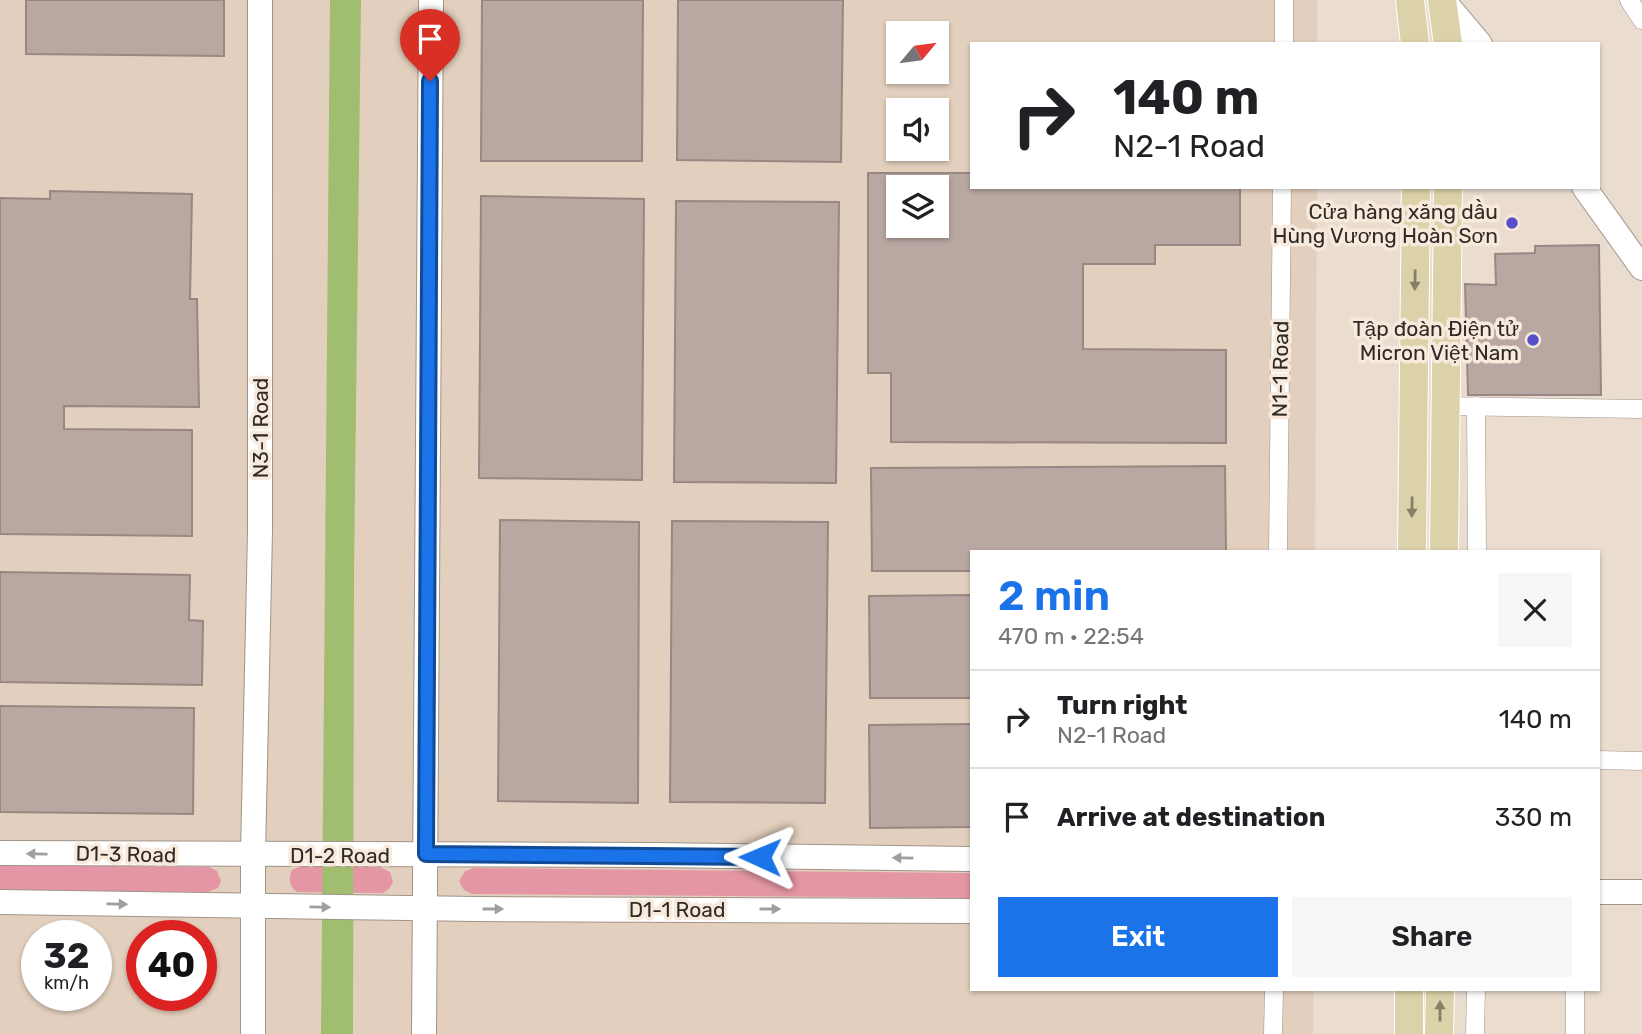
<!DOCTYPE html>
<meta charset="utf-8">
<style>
body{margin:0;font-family:Rubik,sans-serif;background:#f6f6f6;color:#202124;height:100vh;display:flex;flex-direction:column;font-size:26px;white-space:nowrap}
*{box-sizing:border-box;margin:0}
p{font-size:23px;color:#757577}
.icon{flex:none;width:38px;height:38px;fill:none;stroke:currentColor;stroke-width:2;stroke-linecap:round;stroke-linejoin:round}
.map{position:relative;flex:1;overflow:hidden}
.side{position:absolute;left:970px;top:550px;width:630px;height:441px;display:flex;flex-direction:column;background:#fff;border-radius:0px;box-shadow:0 2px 5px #0004}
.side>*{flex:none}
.hud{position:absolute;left:970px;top:42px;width:630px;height:147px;border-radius:0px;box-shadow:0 2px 5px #0004;background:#fff;color:#202124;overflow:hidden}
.needle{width:46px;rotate:61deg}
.controls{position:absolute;left:886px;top:21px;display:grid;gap:14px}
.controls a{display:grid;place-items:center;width:63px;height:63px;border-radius:0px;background:#fff;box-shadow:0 2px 5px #0004;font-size:35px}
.speed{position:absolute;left:21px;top:920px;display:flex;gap:14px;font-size:35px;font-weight:700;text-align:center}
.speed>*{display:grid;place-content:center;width:91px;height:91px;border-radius:50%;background:#fff;box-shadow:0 2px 5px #0004;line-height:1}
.speed small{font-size:18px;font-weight:400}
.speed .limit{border:10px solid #d22;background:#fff;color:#111}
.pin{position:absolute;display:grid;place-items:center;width:60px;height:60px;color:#fff;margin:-72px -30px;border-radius:50% 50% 50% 0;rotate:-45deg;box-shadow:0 0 7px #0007}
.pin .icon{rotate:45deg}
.me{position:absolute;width:77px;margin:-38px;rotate:271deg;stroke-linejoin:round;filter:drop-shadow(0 0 5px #0008)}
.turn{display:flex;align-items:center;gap:24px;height:147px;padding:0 28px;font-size:32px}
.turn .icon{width:91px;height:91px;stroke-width:2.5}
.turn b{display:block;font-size:49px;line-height:60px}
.round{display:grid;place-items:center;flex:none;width:74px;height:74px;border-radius:0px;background:#f6f6f6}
.summary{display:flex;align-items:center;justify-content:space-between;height:119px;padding:0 28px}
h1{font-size:42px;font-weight:600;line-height:52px;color:#1a73e8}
.button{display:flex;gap:14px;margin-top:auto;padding:14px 28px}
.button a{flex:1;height:80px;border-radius:0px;background:#1a73e8;color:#fff;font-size:28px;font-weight:600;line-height:80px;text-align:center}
.button a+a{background:#f6f6f6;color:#202124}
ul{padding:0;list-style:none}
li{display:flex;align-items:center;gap:21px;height:98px;padding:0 28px;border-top:2px solid #e0e0e0}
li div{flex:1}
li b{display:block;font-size:26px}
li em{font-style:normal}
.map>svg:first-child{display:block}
.built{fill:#e2cfbd;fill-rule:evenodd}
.green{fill:#e596a4}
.water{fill:#a0bd70}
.building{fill:#b9a7a2;stroke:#988782;stroke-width:2;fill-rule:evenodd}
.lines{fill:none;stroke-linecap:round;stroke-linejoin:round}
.street-casing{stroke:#a09488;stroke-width:19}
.secondary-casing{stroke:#a09488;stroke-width:26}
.primary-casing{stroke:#fff;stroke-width:30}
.street{stroke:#fff;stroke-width:18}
.secondary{stroke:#fff;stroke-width:24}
.primary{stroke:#dcd2a9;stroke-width:28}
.oneway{fill:#867e67}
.oneway2{fill:#a19f9d}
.route-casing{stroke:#114b97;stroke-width:18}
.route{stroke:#1a73e8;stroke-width:12}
.poi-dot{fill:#5750c8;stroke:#f7eadd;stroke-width:2.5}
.labels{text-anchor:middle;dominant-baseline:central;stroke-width:7;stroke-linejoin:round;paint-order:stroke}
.poi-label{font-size:21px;fill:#2f2a25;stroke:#f7eadd;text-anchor:end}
.street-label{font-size:21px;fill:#2f2a25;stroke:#f7eadd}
</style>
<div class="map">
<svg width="1642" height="1034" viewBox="0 0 1642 1034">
<rect width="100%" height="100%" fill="#eaddd0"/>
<!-- built -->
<path class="built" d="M 0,0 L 1317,0 L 1317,44 L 971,44 L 971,187 L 1317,187 L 1315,551 L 971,551 L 971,989 L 1313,989 L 1313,1034 L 0,1034 ZM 898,33 L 936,33 L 936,72 L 898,72 ZM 898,110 L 936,110 L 936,149 L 898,149 ZM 898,187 L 936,187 L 936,226 L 898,226 ZM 37,936 L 96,936 L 96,996 L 37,996 ZM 142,936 L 201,936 L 201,996 L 142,996 Z"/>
<!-- green -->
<g class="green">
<polygon points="0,865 209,867 217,871 221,881 218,888 208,892 0,891"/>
<path d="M 301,866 L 380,867 L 390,872 L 393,882 L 389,889 L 383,893 L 297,892 C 289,886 288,880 292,870 Z"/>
<polygon points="474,868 971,873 971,898 472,894 464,890 459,881 465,871"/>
</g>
<!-- water -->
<polygon class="water" points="330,0 361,0 354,572 353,1034 321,1034"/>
<!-- building -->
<g class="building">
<polygon points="26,0 224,0 224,56 26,54"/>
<polygon points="482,0 643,0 642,161 481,161"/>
<polygon points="678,0 843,0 841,162 677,160"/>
<path d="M 868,173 L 971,173 L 971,187 L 1240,187 L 1240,245 L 1155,245 L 1155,264 L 1083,264 L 1083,349 L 1226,350 L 1226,443 L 891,442 L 891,373 L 868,373 ZM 898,187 L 936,187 L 936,226 L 898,226 Z"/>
<polygon points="50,191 192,194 190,299 197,299 199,407 64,406 64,429 192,430 192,536 0,534 0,198 50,199"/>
<polygon points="481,196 644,199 642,480 479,478"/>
<polygon points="676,201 839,202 836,483 674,482"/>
<polygon points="1599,245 1601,395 1468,395 1465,284 1496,285 1495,254 1535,253 1535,246"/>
<polygon points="1225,466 1226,551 971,551 971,571 872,571 871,468"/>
<polygon points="500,520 639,522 638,803 498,801"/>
<polygon points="672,521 828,522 825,803 670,802"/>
<polygon points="0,572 190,575 189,620 203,621 202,685 0,682"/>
<polygon points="971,595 971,698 870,698 869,596"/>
<polygon points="0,706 194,708 193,814 0,812"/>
<polygon points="971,724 971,827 870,828 869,725"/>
</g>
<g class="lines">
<defs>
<g id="street">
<polyline points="1629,0 1642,20"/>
<polyline points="1284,44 1284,0"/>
<polyline points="1445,406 1642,409"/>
<polyline points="1476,406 1477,551"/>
<polyline points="1278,551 1282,187"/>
<polyline points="1598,760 1642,761"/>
<polyline points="1273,1034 1274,989"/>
<polyline points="1475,1034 1476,989"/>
<polyline points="1575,1034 1575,989"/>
</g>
<g id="secondary">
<polyline points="1443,0 1480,44"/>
<polyline points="1584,187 1642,268"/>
<polyline points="0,853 655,855 971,859"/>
<polyline points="1598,892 1642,892"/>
<polyline points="0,902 476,909 971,911"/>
<polyline points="253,1034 253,855 260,531 260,0"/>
<polyline points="424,1034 431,0"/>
</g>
<g id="primary">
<polyline points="1410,0 1415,44"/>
<polyline points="1442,0 1448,44"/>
<polyline points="1412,551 1416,187"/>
<polyline points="1444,551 1448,187"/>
<polyline points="1409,1034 1409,989"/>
<polyline points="1439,1034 1440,989"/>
</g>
</defs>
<!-- street casing -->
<use href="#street" class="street-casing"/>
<!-- secondary casing -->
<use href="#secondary" class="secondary-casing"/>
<!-- primary casing -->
<use href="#primary" class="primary-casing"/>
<!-- street -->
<use href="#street" class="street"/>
<!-- secondary -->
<use href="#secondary" class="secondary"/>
<!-- primary -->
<use href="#primary" class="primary"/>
</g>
<!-- one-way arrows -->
<defs><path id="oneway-solid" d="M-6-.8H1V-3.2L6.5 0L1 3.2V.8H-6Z" transform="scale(1.75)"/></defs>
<g class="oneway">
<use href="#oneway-solid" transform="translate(1415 280) rotate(91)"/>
<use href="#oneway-solid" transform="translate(1412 507) rotate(91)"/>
<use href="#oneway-solid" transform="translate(1440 1011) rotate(-90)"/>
</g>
<g class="oneway2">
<use href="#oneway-solid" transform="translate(37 854) rotate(-179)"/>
<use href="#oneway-solid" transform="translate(903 858) rotate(-179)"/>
<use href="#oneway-solid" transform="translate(117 904) rotate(1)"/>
<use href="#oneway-solid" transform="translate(320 907) rotate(1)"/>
<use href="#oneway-solid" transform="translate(493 909)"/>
<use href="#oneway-solid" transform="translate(770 909)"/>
</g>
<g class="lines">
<defs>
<polyline id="route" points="430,81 426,854 760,857"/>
</defs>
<!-- route casing -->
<use href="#route" class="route-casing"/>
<!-- route -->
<use href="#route" class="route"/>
</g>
<!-- markers -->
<g class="poi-dot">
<circle cx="1512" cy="223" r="7"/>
<circle cx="1533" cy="340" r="7"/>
</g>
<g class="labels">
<!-- poi labels -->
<g class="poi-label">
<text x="1498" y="211">Cửa hàng xăng dầu<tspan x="1498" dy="24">Hùng Vương Hoàn Sơn</tspan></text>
<text x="1519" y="328">Tập đoàn Điện tử<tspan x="1519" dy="24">Micron Việt Nam</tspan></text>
</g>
<!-- street labels -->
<g class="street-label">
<text transform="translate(1280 369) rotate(-89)">N1-1 Road</text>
<text transform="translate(260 428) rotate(-90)">N3-1 Road</text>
<text transform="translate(126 854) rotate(1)">D1-3 Road</text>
<text x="340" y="855">D1-2 Road</text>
<text x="677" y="909">D1-1 Road</text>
</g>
</g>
</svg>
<div class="controls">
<a><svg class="needle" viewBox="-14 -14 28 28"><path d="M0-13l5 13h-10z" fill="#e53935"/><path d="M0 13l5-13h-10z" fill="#757577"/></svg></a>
<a><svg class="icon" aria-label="sound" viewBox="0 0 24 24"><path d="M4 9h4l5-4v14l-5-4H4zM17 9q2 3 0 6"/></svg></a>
<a><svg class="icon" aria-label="layers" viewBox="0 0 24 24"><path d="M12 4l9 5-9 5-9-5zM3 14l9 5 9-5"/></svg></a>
</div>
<div class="speed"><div>32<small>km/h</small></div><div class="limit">40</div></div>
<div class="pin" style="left:430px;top:81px;background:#d93025"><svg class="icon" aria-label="arrive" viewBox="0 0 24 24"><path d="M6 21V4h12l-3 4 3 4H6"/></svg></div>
<svg class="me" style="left:760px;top:857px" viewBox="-20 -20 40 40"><path d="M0-17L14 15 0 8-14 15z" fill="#1a73e8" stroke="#fff" stroke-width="4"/></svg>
<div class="hud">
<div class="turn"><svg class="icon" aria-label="right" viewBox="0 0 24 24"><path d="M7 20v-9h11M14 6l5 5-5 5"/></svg><div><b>140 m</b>N2-1 Road</div></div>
</div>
<section class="side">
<div class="summary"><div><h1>2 min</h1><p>470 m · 22:54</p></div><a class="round"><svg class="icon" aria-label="close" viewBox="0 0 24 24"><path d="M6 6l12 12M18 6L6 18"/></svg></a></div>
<ul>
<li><svg class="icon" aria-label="right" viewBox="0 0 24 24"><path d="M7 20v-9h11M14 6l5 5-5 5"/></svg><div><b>Turn right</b><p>N2-1 Road</p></div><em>140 m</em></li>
<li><svg class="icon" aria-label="arrive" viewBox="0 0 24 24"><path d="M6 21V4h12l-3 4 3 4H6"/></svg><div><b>Arrive at destination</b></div><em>330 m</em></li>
</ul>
<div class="button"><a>Exit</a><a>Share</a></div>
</section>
</div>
